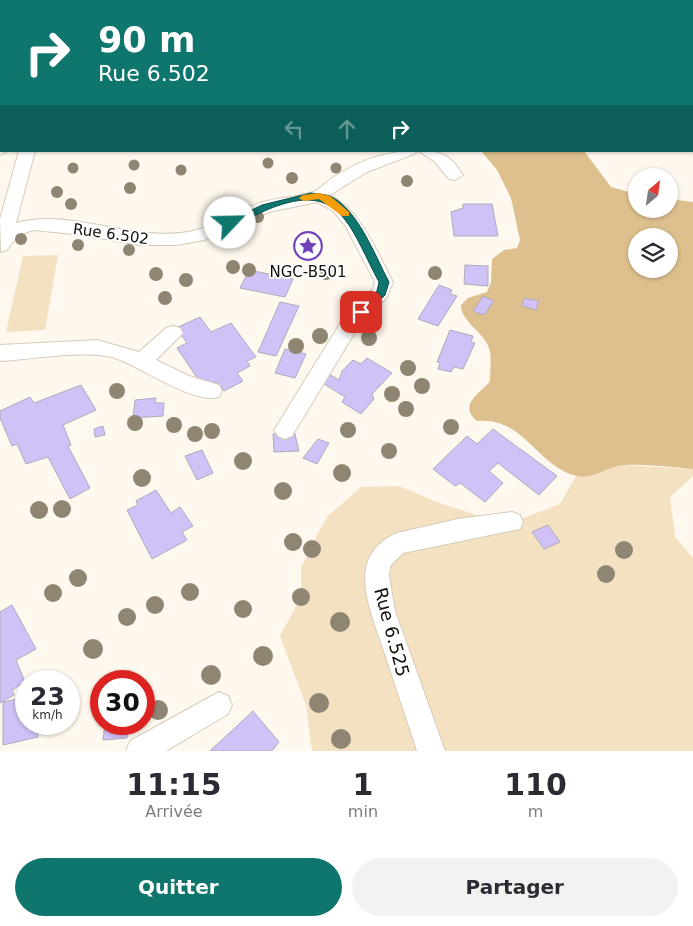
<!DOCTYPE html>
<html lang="fr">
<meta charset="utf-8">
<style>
body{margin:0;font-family:"DejaVu Sans",sans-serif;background:#f2f2f3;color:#2b2b33;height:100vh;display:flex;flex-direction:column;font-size:19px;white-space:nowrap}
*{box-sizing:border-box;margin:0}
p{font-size:16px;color:#7c7c81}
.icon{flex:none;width:28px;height:28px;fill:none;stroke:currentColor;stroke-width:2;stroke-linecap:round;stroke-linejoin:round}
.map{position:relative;height:751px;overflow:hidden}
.side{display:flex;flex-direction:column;background:#fff;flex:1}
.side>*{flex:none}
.banner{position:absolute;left:0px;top:0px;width:694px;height:152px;box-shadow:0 1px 4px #0004;background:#0f766e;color:#fff;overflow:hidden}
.needle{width:32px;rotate:29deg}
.fabs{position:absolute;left:628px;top:168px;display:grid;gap:10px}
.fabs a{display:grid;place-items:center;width:50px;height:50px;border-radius:50%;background:#fff;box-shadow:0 1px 4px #0004;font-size:25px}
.speed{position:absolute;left:15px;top:670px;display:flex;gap:10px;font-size:25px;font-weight:700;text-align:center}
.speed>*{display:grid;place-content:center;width:65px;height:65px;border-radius:50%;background:#fff;box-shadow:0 1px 4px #0004;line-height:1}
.speed small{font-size:12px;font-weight:400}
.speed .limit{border:8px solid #d22;background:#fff;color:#111}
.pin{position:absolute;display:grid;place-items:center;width:42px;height:42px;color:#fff;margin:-21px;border-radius:10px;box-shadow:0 2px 8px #0006}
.me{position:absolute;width:55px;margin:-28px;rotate:66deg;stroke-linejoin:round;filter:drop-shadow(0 0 4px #0008)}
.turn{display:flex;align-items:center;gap:18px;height:105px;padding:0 15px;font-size:22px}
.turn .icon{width:65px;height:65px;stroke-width:2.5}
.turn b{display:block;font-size:35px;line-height:42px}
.lanes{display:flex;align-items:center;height:48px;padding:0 15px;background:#0003;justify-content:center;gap:25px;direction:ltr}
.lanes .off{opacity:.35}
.eta{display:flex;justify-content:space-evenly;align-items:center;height:85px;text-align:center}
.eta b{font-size:30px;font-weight:600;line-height:35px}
.cta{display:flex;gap:10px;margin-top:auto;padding:10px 15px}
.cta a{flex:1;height:58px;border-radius:30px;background:#0f766e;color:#fff;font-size:20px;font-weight:600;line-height:58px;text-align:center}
.cta a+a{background:#f2f2f3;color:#2b2b33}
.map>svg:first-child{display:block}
.green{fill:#f3e1c1}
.forest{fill:#ddc08d;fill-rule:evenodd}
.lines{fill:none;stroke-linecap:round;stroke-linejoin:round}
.stream{fill:#c6a977;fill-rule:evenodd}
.building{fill:#d0c1f6;stroke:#afaabc}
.minor-casing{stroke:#d6cbba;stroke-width:2}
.minor{fill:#fff;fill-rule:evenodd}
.tree{fill:#8f8573}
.route{fill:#0f766e;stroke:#0a4d48}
.slow{fill:#f59e0b}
.labels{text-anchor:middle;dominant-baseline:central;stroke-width:4;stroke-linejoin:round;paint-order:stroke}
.street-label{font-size:15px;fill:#13100a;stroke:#fff}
.poi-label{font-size:15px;fill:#13100a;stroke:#fff}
.near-street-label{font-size:18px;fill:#13100a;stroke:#fff}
</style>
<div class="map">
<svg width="693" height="751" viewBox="0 0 693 751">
<rect width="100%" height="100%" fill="#fff8ee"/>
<!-- green -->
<g class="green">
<polygon points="58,255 45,330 6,332 23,256"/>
<path d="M 623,465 L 693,469 L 693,476 L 670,497 L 675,537 L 693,558 L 693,751 L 312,751 L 306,705 L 280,636 L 301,597 L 301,567 L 312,549 L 317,534 L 328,516 L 361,487 L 399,486 L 442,504 L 502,523 L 513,522 L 560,504 L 576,476 C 593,477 607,468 623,465 Z"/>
</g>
<!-- forest -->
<path class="forest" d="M 481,151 L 584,151 L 611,187 L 636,194 L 636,209 L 669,209 L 669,199 L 693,202 L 693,469 C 671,467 647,464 624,465 C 608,466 593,480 577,476 C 537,467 525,417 477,421 C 456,404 484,391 490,381 C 490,371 492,358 489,348 C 484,332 461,322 461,305 L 468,298 L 487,292 L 491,282 L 492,259 L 504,250 L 517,248 L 520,240 L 511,198 L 497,170 ZM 636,236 L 669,236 L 669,269 L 636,269 Z"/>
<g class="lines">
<!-- stream -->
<g class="stream">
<polygon points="575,0 581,0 582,1 577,1"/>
<polygon points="646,0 653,0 651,1 645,1"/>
</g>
</g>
<!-- building -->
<g class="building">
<polygon points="463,204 492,204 498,236 454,236 451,212 463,208"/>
<polygon points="465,265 488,266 488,286 464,284"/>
<polygon points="249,270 293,279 285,297 240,288"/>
<polygon points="439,285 452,290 450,294 457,296 438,326 418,319"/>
<polygon points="483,296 494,301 484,315 473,311"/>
<polygon points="524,298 539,301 536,310 522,306"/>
<polygon points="280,302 299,306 276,356 258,352"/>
<polygon points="200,317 211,332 231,323 256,357 247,361 250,366 237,373 243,381 224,391 217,382 204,388 177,348 187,343 176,328"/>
<polygon points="450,330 473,336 471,342 475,343 463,369 454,367 451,372 438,369 440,363 437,362"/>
<polygon points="285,349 306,354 295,378 275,373"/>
<polygon points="367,358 392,373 372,394 374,399 361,414 342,402 345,397 321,382 329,374 339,380 342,371 353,360 361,364"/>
<polygon points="81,385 96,410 63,425 71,445 68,446 90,488 70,499 48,457 26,464 17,444 12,446 0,418 0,411 30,397 34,403"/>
<polygon points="156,398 155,403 164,403 163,416 133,418 135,400"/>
<polygon points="103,426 105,435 95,437 94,429"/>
<polygon points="493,429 557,476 539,495 498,463 489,471 503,483 485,502 460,483 455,486 433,469 467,436 477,444"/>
<polygon points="294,430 299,451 274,452 273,434"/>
<polygon points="318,439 329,443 317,464 303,458"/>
<polygon points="202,450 213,473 197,480 185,456"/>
<polygon points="156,490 171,513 180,507 193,526 182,532 187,540 152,559 127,510 138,505 136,501"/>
<polygon points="548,525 560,542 544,549 532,532"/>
<polygon points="12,605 36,649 16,660 25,682 12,690 14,695 0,703 0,612"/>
<polygon points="26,697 26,724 38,724 38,737 3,745 3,702"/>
<polygon points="253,711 279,742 272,751 210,751"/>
<polygon points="105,724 129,724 127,738 103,740"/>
</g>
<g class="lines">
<defs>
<g id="minor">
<polygon points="239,0 254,0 255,1 240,1"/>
<rect x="0" y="8" width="1" height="8"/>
<polygon points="1,144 1,151 7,151 0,155"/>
<path d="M 19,151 L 35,151 L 16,223 C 72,207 134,244 193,231 C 216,226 238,210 260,203 C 277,197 296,198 313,192 C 320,189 327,181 334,177 C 361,160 385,151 417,151 L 414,154 L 367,172 L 330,195 C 363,213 376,251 393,282 L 387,297 L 355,332 L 292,436 L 285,439 L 278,436 L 274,430 L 278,424 L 341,322 L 373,289 L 375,282 L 345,225 L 333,211 L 317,202 L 269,212 L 204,240 L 177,245 L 139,245 L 83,235 L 34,230 C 21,233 14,239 7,250 L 1,252 L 0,219 Z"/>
<path d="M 419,151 C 442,151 450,155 463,175 L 455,180 L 449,179 L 435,162 Z"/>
<path d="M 173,326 L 180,328 L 183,333 L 156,360 L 189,376 L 219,385 L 222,391 L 219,397 C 193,405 139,365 112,357 C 84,350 31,359 0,361 L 0,345 L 97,340 L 139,352 L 166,328 Z"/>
<path d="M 512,512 L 520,515 L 523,522 L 520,529 L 403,553 L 390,566 L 389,575 L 395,611 L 445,751 L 417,751 C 407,720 396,688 386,657 C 378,632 361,594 366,568 C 369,552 382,539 397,533 L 458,519 Z"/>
<polygon points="219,692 228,696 232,705 228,714 166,751 126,751 130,741"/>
</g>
</defs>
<!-- minor casing -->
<use href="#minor" class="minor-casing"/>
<!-- minor -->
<use href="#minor" class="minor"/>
</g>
<!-- trees -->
<g class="tree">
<circle cx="268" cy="163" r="5.5"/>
<circle cx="134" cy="165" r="5.5"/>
<circle cx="73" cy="168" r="5.5"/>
<circle cx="336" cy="168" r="5.5"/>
<circle cx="181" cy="170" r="5.5"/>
<circle cx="292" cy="178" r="6"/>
<circle cx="407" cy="181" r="6"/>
<circle cx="130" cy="188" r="6"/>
<circle cx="57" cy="192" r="6"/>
<circle cx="71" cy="204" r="6"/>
<circle cx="258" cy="217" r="6"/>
<circle cx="21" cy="239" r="6"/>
<circle cx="78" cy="245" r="6"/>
<circle cx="129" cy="250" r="6"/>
<circle cx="233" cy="267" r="7"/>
<circle cx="249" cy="270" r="7"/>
<circle cx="326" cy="273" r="7"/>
<circle cx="435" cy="273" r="7"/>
<circle cx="156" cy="274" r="7"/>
<circle cx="186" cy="280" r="7"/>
<circle cx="165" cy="298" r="7"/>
<circle cx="320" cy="336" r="8"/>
<circle cx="369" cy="338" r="8"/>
<circle cx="296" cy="346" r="8"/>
<circle cx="408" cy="368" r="8"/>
<circle cx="422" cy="386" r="8"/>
<circle cx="117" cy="391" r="8"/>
<circle cx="392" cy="394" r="8"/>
<circle cx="406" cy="409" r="8"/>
<circle cx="135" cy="423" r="8"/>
<circle cx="174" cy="425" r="8"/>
<circle cx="451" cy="427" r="8"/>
<circle cx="348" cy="430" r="8"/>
<circle cx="212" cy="431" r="8"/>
<circle cx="195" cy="434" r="8"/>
<circle cx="389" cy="451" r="8"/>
<circle cx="243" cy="461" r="9"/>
<circle cx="342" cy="473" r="9"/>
<circle cx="142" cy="478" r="9"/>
<circle cx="283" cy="491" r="9"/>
<circle cx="62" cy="509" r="9"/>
<circle cx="39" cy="510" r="9"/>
<circle cx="293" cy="542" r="9"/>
<circle cx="312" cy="549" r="9"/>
<circle cx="624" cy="550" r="9"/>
<circle cx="606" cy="574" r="9"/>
<circle cx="78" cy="578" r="9"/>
<circle cx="190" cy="592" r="9"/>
<circle cx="53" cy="593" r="9"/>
<circle cx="301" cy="597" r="9"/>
<circle cx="155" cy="605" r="9"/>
<circle cx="243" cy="609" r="9"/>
<circle cx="127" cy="617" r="9"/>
<circle cx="340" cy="622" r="10"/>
<circle cx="93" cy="649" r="10"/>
<circle cx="263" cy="656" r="10"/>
<circle cx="211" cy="675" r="10"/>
<circle cx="319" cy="703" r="10"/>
<circle cx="158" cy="710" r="10"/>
<circle cx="341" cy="739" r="10"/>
</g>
<!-- route -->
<path class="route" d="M 311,193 C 317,194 324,194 330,196 C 358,209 375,256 389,282 L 385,295 L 364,315 L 357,315 L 355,312 L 377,291 L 379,282 C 348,224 340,177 262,212 C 253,216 237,227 227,225 L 225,223 L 262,205 Z"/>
<!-- slow -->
<polygon class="slow" points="319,193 330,196 349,212 349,216 342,216 319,199 303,201 299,198 303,195"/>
<!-- icons -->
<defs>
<symbol id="sight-ring" viewBox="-11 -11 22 22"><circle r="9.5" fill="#fff" stroke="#7242ba" stroke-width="1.5"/><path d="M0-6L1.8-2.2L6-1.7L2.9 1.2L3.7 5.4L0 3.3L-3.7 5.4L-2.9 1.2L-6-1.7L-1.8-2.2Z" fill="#7242ba"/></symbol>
</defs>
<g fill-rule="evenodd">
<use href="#sight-ring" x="292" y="230" width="32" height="32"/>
</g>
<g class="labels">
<!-- street labels -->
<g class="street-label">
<text transform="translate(111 234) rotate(8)">Rue 6.502</text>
</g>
<!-- poi labels -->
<g class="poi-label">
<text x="308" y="272">NGC-B501</text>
</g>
<!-- near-street labels -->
<g class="near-street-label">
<text transform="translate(392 632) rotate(75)">Rue 6.525</text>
</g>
</g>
</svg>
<div class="fabs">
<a><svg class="needle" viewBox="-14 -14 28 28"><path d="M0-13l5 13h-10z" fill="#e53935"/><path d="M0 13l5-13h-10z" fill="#7c7c81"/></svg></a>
<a><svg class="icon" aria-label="layers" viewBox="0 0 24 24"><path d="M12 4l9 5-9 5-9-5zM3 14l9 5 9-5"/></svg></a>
</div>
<div class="speed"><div>23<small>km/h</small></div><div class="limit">30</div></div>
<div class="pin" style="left:361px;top:312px;background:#d93025"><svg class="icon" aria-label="arrive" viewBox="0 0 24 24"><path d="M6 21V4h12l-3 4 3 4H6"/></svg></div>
<svg class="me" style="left:230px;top:223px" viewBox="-20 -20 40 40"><circle r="19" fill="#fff"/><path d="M0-13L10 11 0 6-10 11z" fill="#0f766e"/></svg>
<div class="banner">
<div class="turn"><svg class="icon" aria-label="right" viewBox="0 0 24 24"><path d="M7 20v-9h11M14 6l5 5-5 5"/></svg><div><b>90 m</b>Rue 6.502</div></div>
<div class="lanes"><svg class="icon off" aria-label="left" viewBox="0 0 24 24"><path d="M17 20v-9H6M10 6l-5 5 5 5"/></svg><svg class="icon off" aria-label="ahead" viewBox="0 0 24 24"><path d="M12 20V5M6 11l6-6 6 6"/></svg><svg class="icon" aria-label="right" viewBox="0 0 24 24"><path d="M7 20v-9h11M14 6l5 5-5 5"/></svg></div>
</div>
</div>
<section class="side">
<div class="eta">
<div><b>11:15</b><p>Arrivée</p></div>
<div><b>1</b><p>min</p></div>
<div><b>110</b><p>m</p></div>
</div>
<div class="cta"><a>Quitter</a><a>Partager</a></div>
</section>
